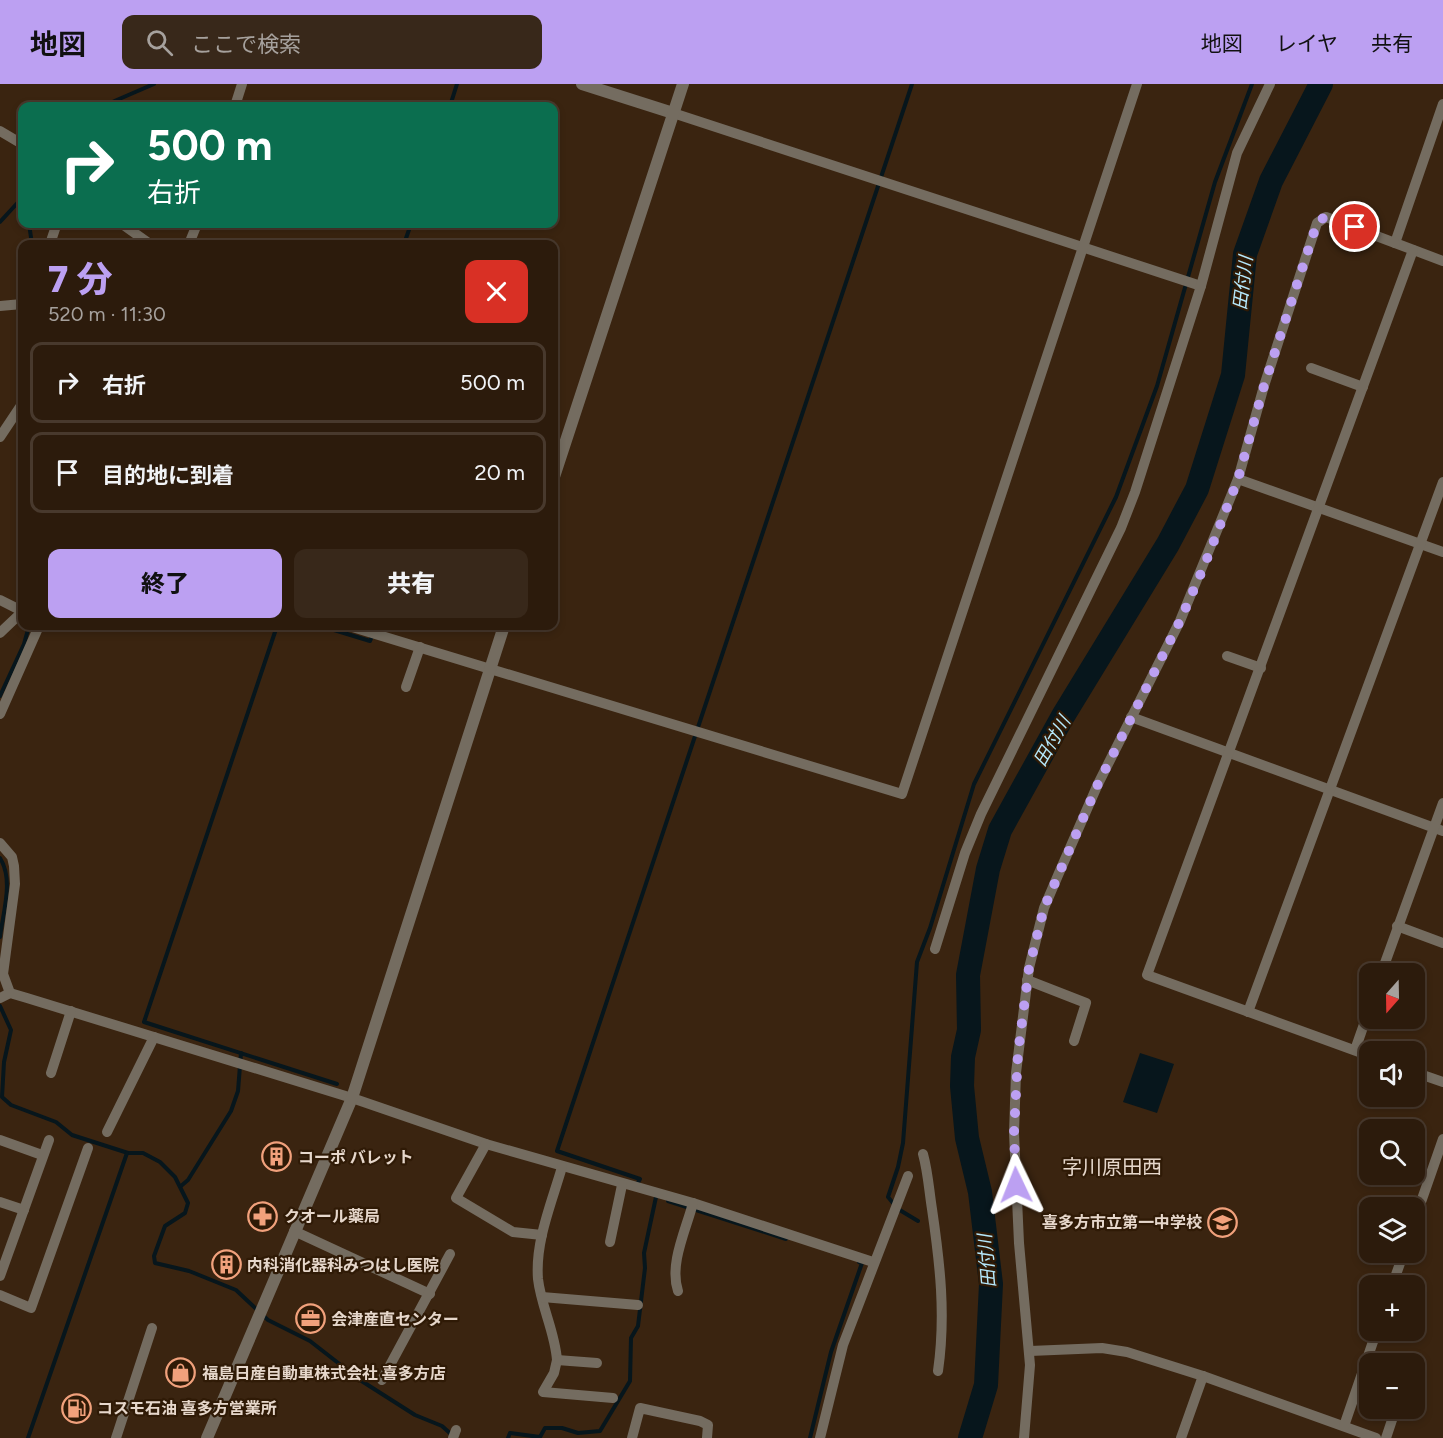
<!DOCTYPE html>
<html lang="ja">
<meta charset="utf-8">
<style>
body{margin:0;font-family:Figtree,"Noto Sans JP",sans-serif;background:#38281a;color:#f1f3f6;height:100vh;display:flex;flex-direction:column;font-size:22px;white-space:nowrap}
*{box-sizing:border-box;margin:0}
p{font-size:20px;color:#a6a19d}
.icon{flex:none;width:33px;height:33px;fill:none;stroke:currentColor;stroke-width:2;stroke-linecap:round;stroke-linejoin:round}
.map{position:relative;flex:1;overflow:hidden}
.side{position:absolute;left:18px;top:156px;width:540px;height:390px;display:flex;flex-direction:column;background:#2c1b0c;border-radius:12px;box-shadow:0 3px 9px #0003,0 0 0 2px #48392d}
.side>*{flex:none}
.guide{position:absolute;left:18px;top:18px;width:540px;height:126px;border-radius:12px;box-shadow:0 3px 9px #0003,0 0 0 2px #48392d;background:#0b6e4f;color:#fff;overflow:hidden}
.needle{width:39px;rotate:200deg}
.tools{position:absolute;left:1359px;top:879px;display:grid;gap:12px}
.tools a{display:grid;place-items:center;width:66px;height:66px;border-radius:12px;background:#2c1b0c;box-shadow:0 3px 9px #0003,0 0 0 2px #48392d;font-size:30px}
.pin{position:absolute;display:grid;place-items:center;width:51px;height:51px;color:#fff;margin:-26px;border:3px solid #fff;border-radius:50%;box-shadow:0 2px 6px #0007}
.me{position:absolute;width:66px;margin:-33px;rotate:358deg;stroke-linejoin:round;filter:drop-shadow(0 0 4px #0008)}
.turn{display:flex;align-items:center;gap:21px;height:126px;padding:0 30px;font-size:27px}
.turn .icon{width:78px;height:78px;stroke-width:2.5}
.turn b{display:block;font-size:42px;line-height:51px}
.round{display:grid;place-items:center;flex:none;width:63px;height:63px;border-radius:12px;background:#38281a}
.overview{display:flex;align-items:center;justify-content:space-between;height:102px;padding:0 30px}
h1{font-size:36px;font-weight:800;line-height:45px;color:#bca0f2}
.primary-button{display:flex;gap:12px;margin-top:auto;padding:12px 30px}
.primary-button a{flex:1;height:69px;border-radius:12px;background:#bca0f2;color:#111;font-size:24px;font-weight:800;line-height:69px;text-align:center}
.primary-button a+a{background:#38281a;color:#f1f3f6}
ul{padding:0;list-style:none}
li{display:flex;align-items:center;gap:18px;height:81px;margin:0 12px 9px;padding:0 18px;border:3px solid #48392d;border-radius:12px}
li div{flex:1}
li b{display:block;font-size:22px}
li em{font-style:normal}
header{display:flex;align-items:center;gap:36px;box-sizing:border-box;height:84px;padding:0 30px;background:#bca0f2;color:#111}
header strong{font-size:28px}
nav{display:flex;gap:33px;margin-inline-start:auto;font-size:21px}
.search{width:420px;height:54px;background:#38281a;display:flex;align-items:center;gap:15px;box-sizing:border-box;padding:0 21px;border-radius:12px;color:#a6a19d;font-size:22px}
.map>svg:first-child{display:block}
.water{fill:#07161c}
.lines{fill:none;stroke-linecap:round;stroke-linejoin:round}
.stream{stroke:#07161c;stroke-width:4}
.river{stroke:#07161c;stroke-width:24}
.minor{stroke:#746c60;stroke-width:10}
.tertiary{stroke:#746c60;stroke-width:12}
.route{stroke:#bca0f2;stroke-width:10;stroke-dasharray:0 18}
.labels{text-anchor:middle;dominant-baseline:central;stroke-width:4.5;stroke-linejoin:round;paint-order:stroke}
.poi-label{font-size:16px;font-weight:bold;fill:#e6d7cb;stroke:#2f1a06;text-anchor:start}
.water-label{font-size:18px;font-style:italic;fill:#b5e9fd;stroke:#2f1a06}
.quarter-label{font-size:20px;fill:#e6d7cb;stroke:#2f1a06}
</style>
<header>
<strong>地図</strong>
<div class="search"><svg class="icon" aria-label="search" viewBox="0 0 24 24"><circle cx="10" cy="10" r="6"/><path d="M15 15l6 6"/></svg>ここで検索</div>
<nav><a>地図</a><a>レイヤ</a><a>共有</a></nav>
</header>
<div class="map">
<svg width="1443" height="1354" viewBox="0 0 1443 1354">
<rect width="100%" height="100%" fill="#3a2410"/>
<!-- water -->
<polygon class="water" points="1140,969 1174,980 1157,1029 1123,1018"/>
<g class="lines">
<!-- stream -->
<g class="stream">
<polyline points="103,22 154,0"/>
<polyline points="450,22 457,0"/>
<polyline points="0,138 22,114"/>
<polyline points="29,140 32,160"/>
<polyline points="404,160 411,140"/>
<polyline points="277,542 144,938 337,1000"/>
<polyline points="321,542 370,557 376,542"/>
<polyline points="0,612 24,560 29,542"/>
<path d="M 0,774 C 14,796 3,828 0,853"/>
<polyline points="0,922 11,946 4,978 2,1013 11,1021 56,1038 72,1051 128,1069 143,1069 160,1078 175,1093 188,1119 185,1129 165,1142 154,1172 155,1179 189,1187 236,1206 268,1236 310,1257 360,1296 415,1331 442,1342 452,1351"/>
<polyline points="181,1102 188,1096 231,1027 238,1007 241,969"/>
<polyline points="636,1102 640,1095 557,1067 912,0"/>
<polyline points="668,1117 786,1155"/>
<polyline points="918,1137 898,1125 888,1113 898,1083 903,1059 917,878 930,844 974,700 1116,413 1157,302 1215,98 1252,0"/>
<polyline points="28,1354 127,1069"/>
<polyline points="508,1354 510,1349 540,1353 545,1344 562,1344 578,1349 600,1347 630,1297 631,1254 638,1242 645,1184 644,1169 656,1113"/>
<polyline points="810,1354 831,1268 862,1179 859,1178"/>
</g>
<!-- river -->
<polyline class="river" points="970,1354 986,1301 991,1200 980,1108 967,1054 962,1002 963,973 969,946 968,891 988,785 1000,746 1063,632 1168,460 1197,405 1233,291 1245,170 1271,97 1321,0"/>
<!-- minor -->
<g class="minor">
<polyline points="1443,20 1395,159 1443,177"/>
<polyline points="235,22 242,0"/>
<polyline points="673,29 1201,202"/>
<polyline points="0,47 22,60"/>
<polyline points="122,140 150,160"/>
<polyline points="50,160 56,142 62,140"/>
<polyline points="189,160 197,140"/>
<polyline points="0,222 22,220"/>
<polyline points="1311,284 1363,303"/>
<polyline points="0,353 22,320"/>
<polyline points="1238,395 1443,468"/>
<polyline points="0,516 22,527"/>
<polyline points="349,542 902,710 1137,0"/>
<polyline points="0,549 22,528"/>
<polyline points="1227,572 1261,584"/>
<polyline points="406,603 420,563"/>
<polyline points="0,630 39,542"/>
<polyline points="1131,633 1443,747"/>
<polyline points="0,759 12,773 14,782 15,800 3,890 10,909"/>
<polyline points="1397,842 1443,859"/>
<polyline points="935,865 965,769 981,730 1121,444 1135,408 1201,202 1237,69 1270,0"/>
<polyline points="1381,890 1443,719"/>
<polyline points="1027,896 1086,919 1074,957"/>
<polyline points="0,914 10,909 27,914 352,1014 486,1060 693,1119 873,1178"/>
<polyline points="1248,928 1443,398"/>
<polyline points="1355,966 1370,923"/>
<polyline points="1370,972 1147,891 1413,166"/>
<polyline points="1414,988 1443,998"/>
<polyline points="51,989 71,927"/>
<polyline points="107,1048 154,953"/>
<polyline points="0,1056 42,1071"/>
<polyline points="486,1060 456,1114 513,1148 542,1151"/>
<path d="M 923,1070 C 928,1088 929,1106 932,1125 C 940,1180 946,1231 938,1287"/>
<path d="M 562,1083 C 552,1118 535,1157 538,1195 C 541,1222 555,1248 557,1276 L 554,1289 L 543,1308 L 613,1314"/>
<polyline points="0,1118 24,1126"/>
<polyline points="1414,1138 1443,1055"/>
<polyline points="294,1147 430,1210"/>
<polyline points="610,1158 622,1101"/>
<polyline points="0,1192 49,1056"/>
<polyline points="1392,1202 1404,1168"/>
<path d="M 678,1207 C 669,1180 686,1146 693,1119"/>
<polyline points="0,1211 31,1224 88,1064"/>
<polyline points="542,1213 638,1221"/>
<polyline points="1030,1267 1102,1264 1127,1268 1203,1292 1376,1354"/>
<polyline points="557,1276 597,1279"/>
<polyline points="382,1296 450,1170"/>
<polyline points="1344,1342 1377,1246"/>
<polyline points="116,1354 152,1244"/>
<polyline points="453,1354 456,1346"/>
<polyline points="632,1354 640,1324 700,1337 708,1341 707,1354"/>
<polyline points="820,1354 843,1261 908,1092"/>
<polyline points="1024,1354 1030,1281 1019,1159 1014,1049 1016,989 1029,884 1044,824 1059,789 1098,700 1180,537 1238,395 1264,302 1317,139 1326,133 1395,159"/>
<polyline points="1181,1354 1203,1292"/>
<polyline points="1386,1354 1396,1324"/>
</g>
<!-- tertiary -->
<g class="tertiary">
<polyline points="582,0 673,29"/>
<polyline points="554,393 683,0"/>
<polyline points="207,1354 352,1014 504,542"/>
</g>
</g>
<g class="lines">
<!-- route -->
<polyline class="route" points="1016,1101 1014,1049 1018,969 1029,884 1044,824 1098,700 1180,537 1205,480 1238,395 1264,302 1317,139 1326,132 1355,143"/>
</g>
<!-- icons -->
<defs>
<symbol id="building-ring" viewBox="-11 -11 22 22"><circle r="9.5" fill="#2f1a06" stroke="#f1a17c" stroke-width="1.5"/><path d="M-4-6H4V6H1V3H-1V6H-4ZM-2.5-4.3h1.7v1.8h-1.7ZM.8-4.3h1.7v1.8H.8ZM-2.5-1h1.7V.8h-1.7ZM.8-1h1.7V.8H.8Z" fill="#f1a17c"/></symbol>
<symbol id="pharmacy-ring" viewBox="-11 -11 22 22"><circle r="9.5" fill="#2f1a06" stroke="#f1a17c" stroke-width="1.5"/><path d="M-2-6h4v4h4v4h-4v4h-4v-4h-4v-4h4Z" fill="#f1a17c"/></symbol>
<symbol id="school-ring" viewBox="-11 -11 22 22"><circle r="9.5" fill="#2f1a06" stroke="#f1a17c" stroke-width="1.5"/><path d="M0-5L7-2L0 1L-7-2ZM-4 1L0 2.5L4 1V4Q0 6-4 4Z" fill="#f1a17c"/></symbol>
<symbol id="office-ring" viewBox="-11 -11 22 22"><circle r="9.5" fill="#2f1a06" stroke="#f1a17c" stroke-width="1.5"/><path d="M-6-3h4V-5.5h4V-3h4V5H-6ZM-1-4.5V-3h2v-1.5ZM-6 0V1H6V0Z" fill="#f1a17c"/></symbol>
<symbol id="shop-ring" viewBox="-11 -11 22 22"><circle r="9.5" fill="#2f1a06" stroke="#f1a17c" stroke-width="1.5"/><path d="M-5-2.5h2.3a2.7 3.5 0 0 1 5.4 0H5L5.5 6h-11ZM-1.5-2.5h3a1.5 2.3 0 0 0-3 0Z" fill="#f1a17c"/></symbol>
<symbol id="fuel-ring" viewBox="-11 -11 22 22"><circle r="9.5" fill="#2f1a06" stroke="#f1a17c" stroke-width="1.5"/><path d="M-5.5-6h7V0h2V4h1.3V-2.5L3-4.5l.8-.8L6-3V5H2.5V1h-1V6h-7ZM-4.2-4.7v3.2H.2V-4.7Z" fill="#f1a17c"/></symbol>
</defs>
<g fill-rule="evenodd">
<use href="#building-ring" x="260" y="1056" width="33" height="33"/>
<use href="#pharmacy-ring" x="246" y="1116" width="33" height="33"/>
<use href="#school-ring" x="1206" y="1122" width="33" height="33"/>
<use href="#building-ring" x="210" y="1164" width="33" height="33"/>
<use href="#office-ring" x="294" y="1218" width="33" height="33"/>
<use href="#shop-ring" x="164" y="1272" width="33" height="33"/>
<use href="#fuel-ring" x="60" y="1308" width="33" height="33"/>
</g>
<g class="labels">
<!-- poi labels -->
<g class="poi-label">
<text x="298" y="1073">コーポ バレット</text>
<text x="284" y="1132">クオール薬局</text>
<text x="1202" y="1138" text-anchor="end">喜多方市立第一中学校</text>
<text x="247" y="1181">内科消化器科みつはし医院</text>
<text x="331" y="1235">会津産直センター</text>
<text x="202" y="1289">福島日産自動車株式会社 喜多方店</text>
<text x="97" y="1324">コスモ石油 喜多方営業所</text>
</g>
<!-- water labels -->
<g class="water-label">
<text transform="translate(1243 199) rotate(-83)">田付川</text>
<text transform="translate(1052 657) rotate(-60)">田付川</text>
<text transform="translate(987 1177) rotate(-95)">田付川</text>
</g>
<!-- quarter labels -->
<g class="quarter-label">
<text x="1112" y="1083">字川原田西</text>
</g>
</g>
</svg>
<div class="tools">
<a><svg class="needle" viewBox="-14 -14 28 28"><path d="M0-13l5 13h-10z" fill="#e53935"/><path d="M0 13l5-13h-10z" fill="#a6a19d"/></svg></a>
<a><svg class="icon" aria-label="sound" viewBox="0 0 24 24"><path d="M4 9h4l5-4v14l-5-4H4zM17 9q2 3 0 6"/></svg></a>
<a><svg class="icon" aria-label="search" viewBox="0 0 24 24"><circle cx="10" cy="10" r="6"/><path d="M15 15l6 6"/></svg></a>
<a><svg class="icon" aria-label="layers" viewBox="0 0 24 24"><path d="M12 4l9 5-9 5-9-5zM3 14l9 5 9-5"/></svg></a>
<a>+</a>
<a>−</a>
</div>
<div class="pin" style="left:1355px;top:143px;background:#d93025"><svg class="icon" aria-label="arrive" viewBox="0 0 24 24"><path d="M6 21V4h12l-3 4 3 4H6"/></svg></div>
<svg class="me" style="left:1016px;top:1101px" viewBox="-20 -20 40 40"><path d="M0-17L14 15 0 8-14 15z" fill="#bca0f2" stroke="#fff" stroke-width="4"/></svg>
<div class="guide">
<div class="turn"><svg class="icon" aria-label="right" viewBox="0 0 24 24"><path d="M7 20v-9h11M14 6l5 5-5 5"/></svg><div><b>500 m</b>右折</div></div>
</div>
<section class="side">
<div class="overview"><div><h1>7 分</h1><p>520 m · 11:30</p></div><a class="round" style="background:#d93025;color:#fff"><svg class="icon" aria-label="close" viewBox="0 0 24 24"><path d="M6 6l12 12M18 6L6 18"/></svg></a></div>
<ul>
<li><svg class="icon" aria-label="right" viewBox="0 0 24 24"><path d="M7 20v-9h11M14 6l5 5-5 5"/></svg><div><b>右折</b></div><em>500 m</em></li>
<li><svg class="icon" aria-label="arrive" viewBox="0 0 24 24"><path d="M6 21V4h12l-3 4 3 4H6"/></svg><div><b>目的地に到着</b></div><em>20 m</em></li>
</ul>
<div class="primary-button"><a>終了</a><a>共有</a></div>
</section>
</div>
